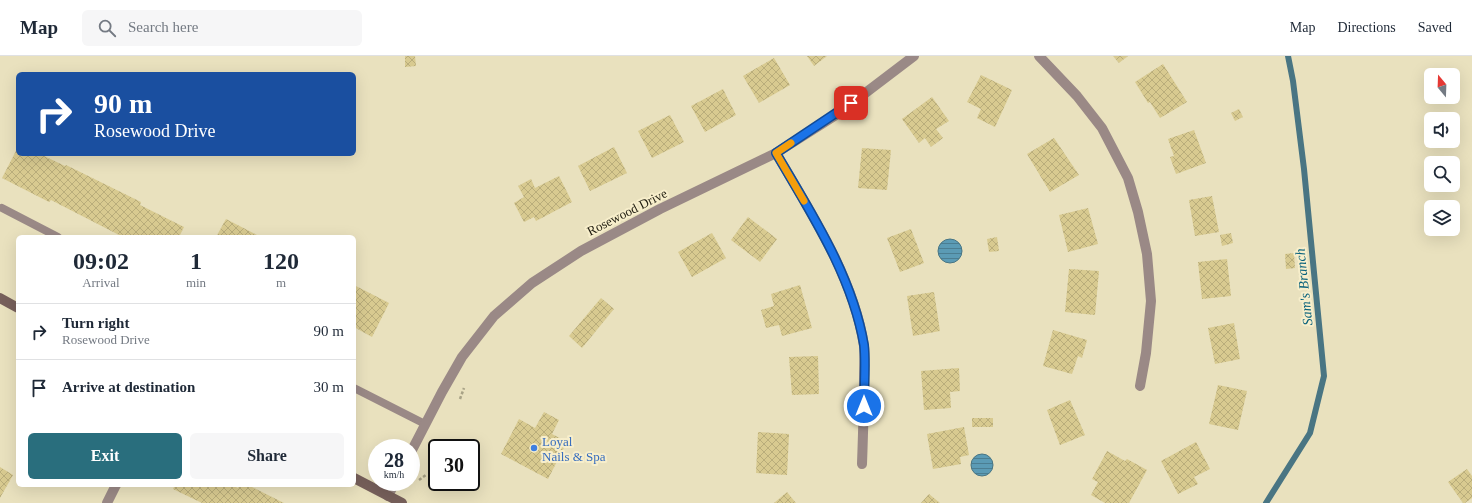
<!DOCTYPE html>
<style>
body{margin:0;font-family:"Times New Roman",serif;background:#f6f6f7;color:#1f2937;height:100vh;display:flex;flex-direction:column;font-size:15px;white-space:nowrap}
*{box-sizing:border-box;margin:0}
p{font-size:13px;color:#747a83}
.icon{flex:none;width:22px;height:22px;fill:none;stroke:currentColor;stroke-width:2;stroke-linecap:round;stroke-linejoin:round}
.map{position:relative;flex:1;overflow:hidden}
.sheet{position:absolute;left:16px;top:179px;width:340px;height:252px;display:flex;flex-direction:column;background:#fff;border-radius:6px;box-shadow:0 4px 16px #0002}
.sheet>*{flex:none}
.banner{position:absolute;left:16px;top:16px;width:340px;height:84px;border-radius:6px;box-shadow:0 4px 16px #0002;background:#1a4fa0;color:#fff;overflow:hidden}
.needle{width:26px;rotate:341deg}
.controls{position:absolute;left:1424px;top:12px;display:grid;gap:8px}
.controls a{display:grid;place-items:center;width:36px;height:36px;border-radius:6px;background:#fff;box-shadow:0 4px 16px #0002;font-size:20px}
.speed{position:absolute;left:368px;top:383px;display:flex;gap:8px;font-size:20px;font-weight:700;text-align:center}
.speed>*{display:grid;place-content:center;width:52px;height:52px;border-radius:50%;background:#fff;box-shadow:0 4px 16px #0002;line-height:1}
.speed small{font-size:10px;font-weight:400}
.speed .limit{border:2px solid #111;border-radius:6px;background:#fff;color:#111}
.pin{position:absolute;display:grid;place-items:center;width:34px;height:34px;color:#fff;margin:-17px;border-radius:8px;box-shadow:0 2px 6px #0006}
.me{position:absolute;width:44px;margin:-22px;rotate:0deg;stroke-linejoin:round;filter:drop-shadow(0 0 3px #0008)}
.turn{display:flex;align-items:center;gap:14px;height:84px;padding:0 12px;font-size:18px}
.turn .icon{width:52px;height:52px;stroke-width:2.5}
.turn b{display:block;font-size:28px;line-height:34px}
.eta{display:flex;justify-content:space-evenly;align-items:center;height:68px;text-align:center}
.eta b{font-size:24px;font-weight:600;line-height:28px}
.button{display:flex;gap:8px;margin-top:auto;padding:8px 12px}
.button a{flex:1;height:46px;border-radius:6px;background:#296e7d;color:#fff;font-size:16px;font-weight:600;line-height:46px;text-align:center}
.button a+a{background:#f6f6f7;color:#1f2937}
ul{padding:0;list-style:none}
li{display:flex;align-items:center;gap:12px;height:56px;padding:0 12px;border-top:1px solid #e0e1e3}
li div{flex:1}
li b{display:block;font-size:15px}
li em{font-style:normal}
header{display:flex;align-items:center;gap:24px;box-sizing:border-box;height:56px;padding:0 20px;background:#fff;border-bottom:1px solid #e0e1e3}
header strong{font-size:19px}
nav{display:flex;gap:22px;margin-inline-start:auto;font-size:14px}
.search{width:280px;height:36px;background:#f6f6f7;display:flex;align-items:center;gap:10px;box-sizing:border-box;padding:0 14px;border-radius:6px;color:#747a83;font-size:15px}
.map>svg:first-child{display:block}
.water{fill:url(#water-rules);stroke:#497583}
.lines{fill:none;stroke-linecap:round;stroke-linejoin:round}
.stream{stroke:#497583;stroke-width:6}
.building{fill:url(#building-cross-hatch)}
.path{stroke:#a8a286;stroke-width:2.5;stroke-dasharray:3 2;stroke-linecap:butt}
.service{stroke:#9a8986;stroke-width:8}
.minor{stroke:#9a8986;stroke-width:10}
.secondary{stroke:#77605b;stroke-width:10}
.route-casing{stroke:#114b97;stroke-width:10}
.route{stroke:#1a73e8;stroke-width:7}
.slow{stroke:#f59e0b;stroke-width:7}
.shop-dot{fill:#3f7fe0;stroke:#f7eecb;stroke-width:1.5}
.labels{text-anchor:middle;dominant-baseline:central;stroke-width:4;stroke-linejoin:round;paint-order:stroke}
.street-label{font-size:13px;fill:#1f1c0f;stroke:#f7eecb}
.shop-label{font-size:13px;fill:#366cbe;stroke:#f7eecb;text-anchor:start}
.water-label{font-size:14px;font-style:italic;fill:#07607b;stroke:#f7eecb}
</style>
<header>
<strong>Map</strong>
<div class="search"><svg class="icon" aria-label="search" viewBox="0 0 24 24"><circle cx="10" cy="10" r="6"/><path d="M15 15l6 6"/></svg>Search here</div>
<nav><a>Map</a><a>Directions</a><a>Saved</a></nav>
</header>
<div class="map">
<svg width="1472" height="447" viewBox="0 0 1472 447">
<defs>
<pattern id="water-rules" width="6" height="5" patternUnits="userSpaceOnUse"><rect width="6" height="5" fill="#5b9bb5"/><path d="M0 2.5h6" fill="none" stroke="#4b7e92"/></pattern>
<pattern id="building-cross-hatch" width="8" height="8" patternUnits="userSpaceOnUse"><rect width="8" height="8" fill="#d8ca90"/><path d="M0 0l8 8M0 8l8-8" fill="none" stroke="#b9ad7b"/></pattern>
</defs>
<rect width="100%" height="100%" fill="#e9e1be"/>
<!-- water -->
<g class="water">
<circle cx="950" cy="195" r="12"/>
<circle cx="982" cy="409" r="11"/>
</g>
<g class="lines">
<!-- stream -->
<polyline class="stream" points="1266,447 1310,377 1324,320 1304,113 1293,25 1288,0"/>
</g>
<!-- building -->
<g class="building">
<polygon points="405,0 415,0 416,10 405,11"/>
<polygon points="807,0 827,0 814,10"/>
<polygon points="1113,0 1128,0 1119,7"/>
<polygon points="774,2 790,29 759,47 743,20"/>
<polygon points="1163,8 1187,46 1160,62 1150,46 1148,47 1135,26"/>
<polygon points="981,19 1012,34 995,71 977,62 981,53 967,46"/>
<polygon points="723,33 736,59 705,76 691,50"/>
<polygon points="932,41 949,65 936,73 943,82 931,91 925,82 919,87 902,63"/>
<polygon points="1239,53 1243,61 1235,65 1231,57"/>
<polygon points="670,59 684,86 652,102 638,75"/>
<polygon points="1194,74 1206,107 1176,118 1170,101 1174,100 1168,83"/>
<polygon points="1054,82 1079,119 1050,136 1027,98"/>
<polygon points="18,91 18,98 40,98 65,110 66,109 141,146 140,149 184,171 179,181 120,181 121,180 51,144 49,146 2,122"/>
<polygon points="614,91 627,117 590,135 578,110"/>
<polygon points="862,92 891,94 887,134 858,132"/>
<polygon points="559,120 572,146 536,165 534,161 524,166 514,147 524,141 518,130 531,123 535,132"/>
<polygon points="1212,140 1219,176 1195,180 1189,144"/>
<polygon points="1088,152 1098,188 1068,196 1059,159"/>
<polygon points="748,161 777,183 760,206 731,184"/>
<polygon points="226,163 261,181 216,181"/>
<polygon points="911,173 924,207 900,216 887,182"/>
<polygon points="712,177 726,202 692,221 678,196"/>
<polygon points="1231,177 1233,187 1222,190 1220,179"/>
<polygon points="997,181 999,195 989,196 987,183"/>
<polygon points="1294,197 1295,212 1286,213 1285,198"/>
<polygon points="1227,203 1231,240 1202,243 1198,206"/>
<polygon points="1069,213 1099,215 1095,259 1065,256"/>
<polygon points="354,229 389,247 372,281 354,271"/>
<polygon points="800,229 812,272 782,280 779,269 766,272 761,254 774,250 771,238"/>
<polygon points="934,236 940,275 913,280 907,240"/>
<polygon points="601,242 614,253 582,292 569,280"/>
<polygon points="1234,267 1240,303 1215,308 1208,272"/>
<polygon points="1053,274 1087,284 1082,302 1078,300 1072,318 1043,310"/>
<polygon points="818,300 819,338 792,339 789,301"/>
<polygon points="959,312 960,335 950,336 951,352 924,354 921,315"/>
<polygon points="1218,329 1247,335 1238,374 1209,368"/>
<polygon points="1070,344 1085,379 1060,389 1047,354"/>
<polygon points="544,356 559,364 552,378 567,386 548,423 501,398 519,363 535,372"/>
<rect x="972" y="362" width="21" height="9"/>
<polygon points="964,371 969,399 960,401 961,408 933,413 927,378"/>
<polygon points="758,376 789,378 787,419 756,417"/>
<polygon points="1196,386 1210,413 1194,421 1198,428 1178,438 1161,405"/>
<polygon points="1107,395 1125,405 1127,403 1147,414 1129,447 1105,447 1091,439 1098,426 1092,423"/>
<polygon points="0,411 13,419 0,442"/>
<polygon points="1467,413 1472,420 1472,442 1465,447 1463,447 1448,426"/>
<polygon points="175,429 232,429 238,432 239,429 248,429 284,447 202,447 173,433"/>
<polygon points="787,436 796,447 774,447"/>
<polygon points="929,438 940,447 921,447"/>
</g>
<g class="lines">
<!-- path -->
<g class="path">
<polyline points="460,343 464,332"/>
<polyline points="419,424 426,419"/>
</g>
<!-- service -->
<g class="service">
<polyline points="2,152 58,181"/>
<polyline points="354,332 425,368"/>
</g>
<!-- minor -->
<g class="minor">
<polyline points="1039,0 1077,40 1102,72 1128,122 1138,156 1147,198 1151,245 1146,297 1140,330"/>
<path d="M 776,97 C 810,155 854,222 864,290 C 865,300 864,312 864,323 C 864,352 863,380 862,408"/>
<polyline points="411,396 442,336 462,301 494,260 532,227 581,195 660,153 776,97 839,57 914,0"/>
<polyline points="388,440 395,426"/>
<polyline points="107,447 116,429"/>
</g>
<!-- secondary -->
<g class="secondary">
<polyline points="0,242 18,252"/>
<polyline points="354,422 402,447"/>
</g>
</g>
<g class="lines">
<defs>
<path id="route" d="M 851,47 L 776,97 C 811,157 852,219 864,289 C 866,306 864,332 864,350"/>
</defs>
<!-- route casing -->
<use href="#route" class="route-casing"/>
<!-- route -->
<use href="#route" class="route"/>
<!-- slow -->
<polyline class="slow" points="791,87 776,97 804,145"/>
</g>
<!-- markers -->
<circle class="shop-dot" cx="534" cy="392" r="4"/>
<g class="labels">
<!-- street labels -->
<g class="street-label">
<text transform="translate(627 156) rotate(-27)">Rosewood Drive</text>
</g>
<!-- shop labels -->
<g class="shop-label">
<text x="542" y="385">Loyal<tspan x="542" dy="15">Nails &amp; Spa</tspan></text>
</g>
<!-- water labels -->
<g class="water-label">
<text transform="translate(1304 231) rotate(-96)">Sam's Branch</text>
</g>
</g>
</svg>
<div class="controls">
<a><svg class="needle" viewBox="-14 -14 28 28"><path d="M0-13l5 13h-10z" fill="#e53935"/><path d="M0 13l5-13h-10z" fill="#747a83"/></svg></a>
<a><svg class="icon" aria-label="sound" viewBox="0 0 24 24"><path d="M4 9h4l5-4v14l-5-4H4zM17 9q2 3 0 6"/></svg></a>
<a><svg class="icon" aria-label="search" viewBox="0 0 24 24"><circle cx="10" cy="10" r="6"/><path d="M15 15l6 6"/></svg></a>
<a><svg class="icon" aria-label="layers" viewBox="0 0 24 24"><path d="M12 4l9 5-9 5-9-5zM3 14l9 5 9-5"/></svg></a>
</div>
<div class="speed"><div>28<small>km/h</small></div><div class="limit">30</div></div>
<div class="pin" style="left:851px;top:47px;background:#d93025"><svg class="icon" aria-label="arrive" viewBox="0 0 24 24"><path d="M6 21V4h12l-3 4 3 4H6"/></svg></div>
<svg class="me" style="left:864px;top:350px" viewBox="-20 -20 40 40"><circle r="17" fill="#1a73e8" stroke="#fff" stroke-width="3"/><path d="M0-11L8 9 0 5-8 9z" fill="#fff"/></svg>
<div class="banner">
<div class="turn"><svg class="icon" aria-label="right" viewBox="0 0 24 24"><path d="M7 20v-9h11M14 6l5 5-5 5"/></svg><div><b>90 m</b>Rosewood Drive</div></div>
</div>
<section class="sheet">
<div class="eta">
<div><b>09:02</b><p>Arrival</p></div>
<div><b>1</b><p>min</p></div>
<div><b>120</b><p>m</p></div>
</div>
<ul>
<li><svg class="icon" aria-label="right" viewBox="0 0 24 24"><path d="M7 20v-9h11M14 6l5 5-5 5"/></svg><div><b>Turn right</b><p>Rosewood Drive</p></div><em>90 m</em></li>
<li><svg class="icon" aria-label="arrive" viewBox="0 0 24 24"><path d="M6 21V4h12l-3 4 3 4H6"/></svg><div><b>Arrive at destination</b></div><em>30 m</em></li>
</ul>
<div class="button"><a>Exit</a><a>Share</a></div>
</section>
</div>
